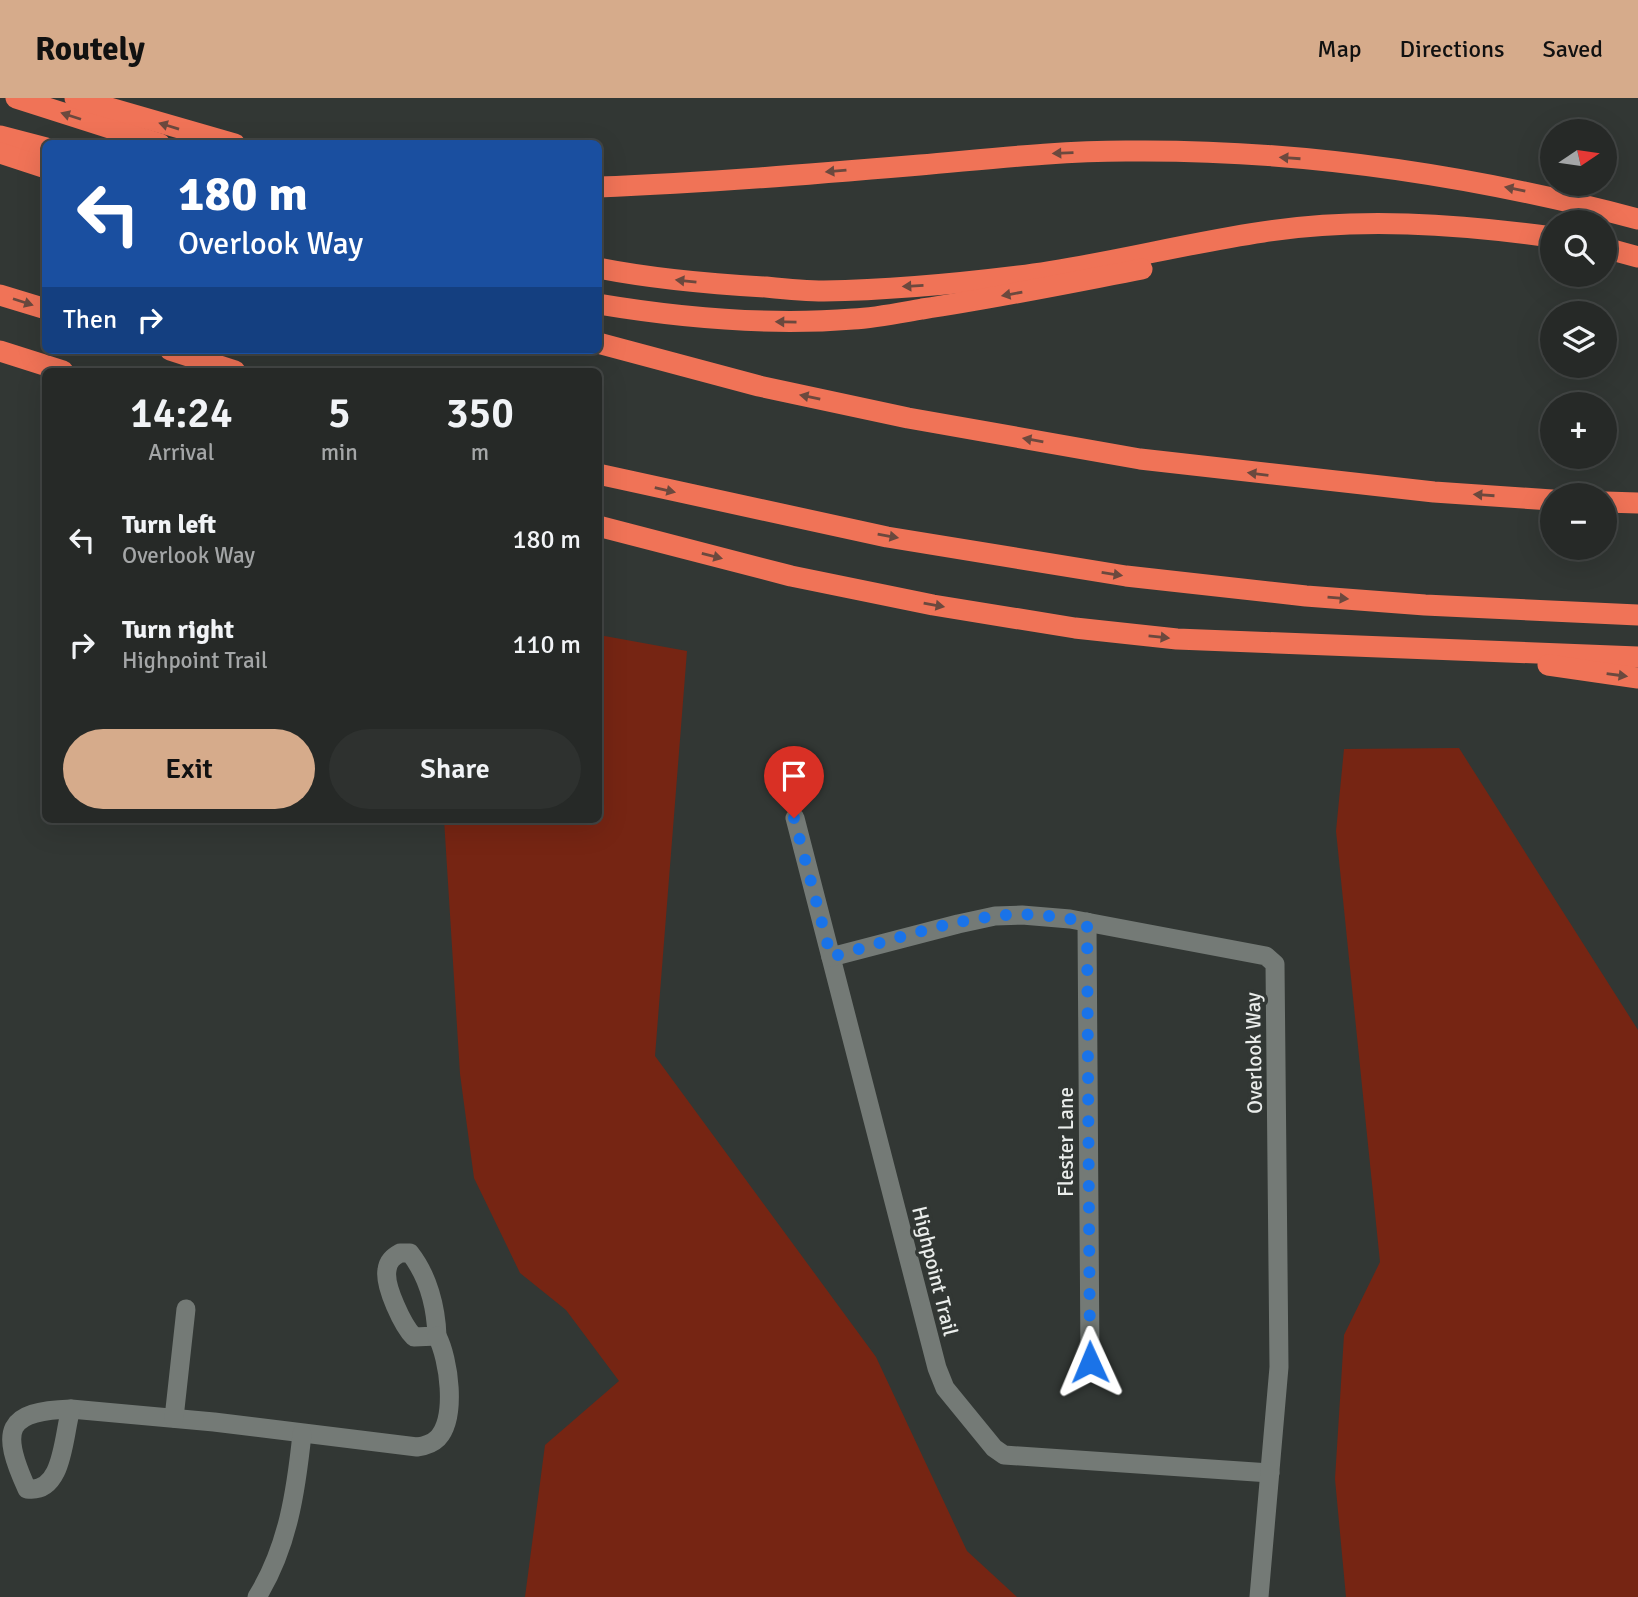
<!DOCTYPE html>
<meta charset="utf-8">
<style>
body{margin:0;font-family:Signika,sans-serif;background:#2e312f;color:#f1f3f6;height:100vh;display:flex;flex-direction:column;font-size:26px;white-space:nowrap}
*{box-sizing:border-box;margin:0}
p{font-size:23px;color:#a4a6a7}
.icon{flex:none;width:38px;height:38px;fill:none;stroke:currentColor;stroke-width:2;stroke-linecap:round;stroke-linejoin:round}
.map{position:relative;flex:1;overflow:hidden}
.drawer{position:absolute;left:42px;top:270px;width:560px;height:455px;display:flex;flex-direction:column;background:#262927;border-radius:10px;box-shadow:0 7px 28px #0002,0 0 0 2px #424544}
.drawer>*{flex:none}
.guide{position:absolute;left:42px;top:42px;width:560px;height:214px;border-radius:10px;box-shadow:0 7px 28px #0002,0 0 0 2px #424544;background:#1a4fa0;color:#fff;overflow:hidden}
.needle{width:46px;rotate:77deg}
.controls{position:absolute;left:1540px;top:21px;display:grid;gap:14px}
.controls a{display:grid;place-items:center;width:77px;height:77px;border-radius:50%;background:#262927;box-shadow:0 7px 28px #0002,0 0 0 2px #424544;font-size:35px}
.pin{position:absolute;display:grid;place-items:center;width:60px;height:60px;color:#fff;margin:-72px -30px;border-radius:50% 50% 50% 0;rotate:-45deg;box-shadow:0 0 7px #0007}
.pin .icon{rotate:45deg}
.me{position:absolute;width:77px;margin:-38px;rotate:359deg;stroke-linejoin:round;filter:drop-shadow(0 0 5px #0008)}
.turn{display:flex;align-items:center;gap:24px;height:147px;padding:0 21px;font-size:32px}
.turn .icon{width:91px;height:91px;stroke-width:2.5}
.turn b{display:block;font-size:49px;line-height:60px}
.then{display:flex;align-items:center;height:66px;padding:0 21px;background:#0003;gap:14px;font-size:26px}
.eta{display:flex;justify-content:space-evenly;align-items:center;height:119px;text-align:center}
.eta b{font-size:42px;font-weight:600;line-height:49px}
.button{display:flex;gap:14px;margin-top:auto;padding:14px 21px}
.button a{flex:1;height:80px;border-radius:42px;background:#d6ab8b;color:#111;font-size:28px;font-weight:600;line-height:80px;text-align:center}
.button a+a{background:#2e312f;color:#f1f3f6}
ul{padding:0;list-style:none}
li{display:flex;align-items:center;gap:21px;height:105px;padding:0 21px}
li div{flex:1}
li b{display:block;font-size:26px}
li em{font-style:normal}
header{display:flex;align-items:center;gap:42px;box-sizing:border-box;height:98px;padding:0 35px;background:#d6ab8b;color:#111}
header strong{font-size:33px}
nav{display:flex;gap:38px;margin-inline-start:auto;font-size:24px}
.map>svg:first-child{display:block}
.green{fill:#762513}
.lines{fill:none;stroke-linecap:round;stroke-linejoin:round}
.street{stroke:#747a76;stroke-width:19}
.highway{stroke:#f07357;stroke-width:21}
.oneway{fill:#6b493e}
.route{stroke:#1a73e8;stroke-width:12;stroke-dasharray:0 21.6}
.labels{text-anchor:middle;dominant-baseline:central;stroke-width:7;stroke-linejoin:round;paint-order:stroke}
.street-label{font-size:21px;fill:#eaedeb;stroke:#323734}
</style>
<header>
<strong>Routely</strong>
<nav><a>Map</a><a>Directions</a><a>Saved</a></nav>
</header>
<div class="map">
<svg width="1638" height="1499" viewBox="0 0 1638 1499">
<rect width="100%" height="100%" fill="#323734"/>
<!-- green -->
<g class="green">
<polygon points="599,537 687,553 655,958 876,1259 967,1453 1017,1499 525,1499 545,1347 619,1283 566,1212 520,1175 474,1080 460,976 444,721 598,721"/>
<polygon points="1459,650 1638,932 1638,1499 1346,1499 1335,1381 1344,1237 1380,1164 1336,733 1344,651"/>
</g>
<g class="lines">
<!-- street -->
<g class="street">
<polyline points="795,720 937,1270 945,1290 994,1350 1004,1357 1270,1375"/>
<polyline points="1087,824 1090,1264"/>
<polyline points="831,859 958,826 995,818 1022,817 1070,821 1266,858 1275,866 1279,1269 1259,1499"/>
<path d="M 400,1155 L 410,1155 C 428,1178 436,1209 437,1238 L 414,1239 C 403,1228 384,1188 387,1172 C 388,1163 393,1159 400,1155 Z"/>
<path d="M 71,1311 L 214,1324 L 417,1349 C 425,1348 432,1346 438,1340 C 457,1319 449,1261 437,1238"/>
<path d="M 71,1311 C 63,1337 64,1396 27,1391 C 0,1332 5,1313 71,1311 Z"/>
<polyline points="174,1320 186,1211"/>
<path d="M 257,1499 C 288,1449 296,1393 302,1336"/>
</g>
<!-- highway -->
<g class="highway">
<polyline points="16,0 160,46"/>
<polyline points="75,0 235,46"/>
<polyline points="0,38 46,50"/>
<polyline points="0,55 46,70"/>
<path d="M 598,89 C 706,85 813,76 920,67 C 989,61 1057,53 1126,53 C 1299,51 1471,77 1638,121"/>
<polyline points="1605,150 1638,159"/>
<path d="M 598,170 C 654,181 710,186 766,189 C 785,191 805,193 824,193 C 889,192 954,186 1019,178 C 1101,168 1181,146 1263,134 C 1358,119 1457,126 1552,139"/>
<polyline points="0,197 46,211"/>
<path d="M 598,206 C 682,220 768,228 853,221 C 876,220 899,215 922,211 C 996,200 1069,185 1142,171"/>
<polyline points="598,245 759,288 908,320 1140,361 1434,394 1552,402"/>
<polyline points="170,252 235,273"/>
<polyline points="0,253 63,273"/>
<polyline points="598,376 887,439 1126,478 1306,498 1425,507 1638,517"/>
<polyline points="1605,404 1638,405"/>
<polyline points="598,428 791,478 933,507 1075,530 1177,541 1638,559"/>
<polyline points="1548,567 1638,580"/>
</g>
</g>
<!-- one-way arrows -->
<defs><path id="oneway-solid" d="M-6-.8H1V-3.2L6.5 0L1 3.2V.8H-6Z" transform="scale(1.75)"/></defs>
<g class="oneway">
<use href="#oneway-solid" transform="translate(71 18) rotate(-162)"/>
<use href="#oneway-solid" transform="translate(169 28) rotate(-163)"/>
<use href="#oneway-solid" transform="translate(1063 55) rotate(178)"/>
<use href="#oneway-solid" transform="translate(1290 60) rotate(-176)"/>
<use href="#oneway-solid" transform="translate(836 73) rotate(175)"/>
<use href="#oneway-solid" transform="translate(1515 91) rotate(-169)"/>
<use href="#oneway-solid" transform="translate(686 183) rotate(-174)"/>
<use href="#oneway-solid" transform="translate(913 188) rotate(177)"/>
<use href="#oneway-solid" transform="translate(1012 196) rotate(170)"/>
<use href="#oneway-solid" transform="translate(23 204) rotate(18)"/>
<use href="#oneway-solid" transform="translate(786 224) rotate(-179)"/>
<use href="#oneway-solid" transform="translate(810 299) rotate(-168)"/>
<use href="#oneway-solid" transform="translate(1033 342) rotate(-170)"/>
<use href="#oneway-solid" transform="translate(1258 376) rotate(-173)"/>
<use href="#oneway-solid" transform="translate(665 392) rotate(13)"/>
<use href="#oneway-solid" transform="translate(1484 397) rotate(-176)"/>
<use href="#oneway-solid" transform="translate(888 438) rotate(10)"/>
<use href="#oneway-solid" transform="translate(712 458) rotate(14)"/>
<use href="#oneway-solid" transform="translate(1112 476) rotate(9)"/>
<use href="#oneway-solid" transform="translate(1338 500) rotate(5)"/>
<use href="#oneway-solid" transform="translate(934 507) rotate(10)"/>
<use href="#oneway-solid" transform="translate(1159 539) rotate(6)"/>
<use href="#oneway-solid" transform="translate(1617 577) rotate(8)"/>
</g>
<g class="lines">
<!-- route -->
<path class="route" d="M 794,720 L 831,859 C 882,845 943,824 995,818 C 1026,814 1057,818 1087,824 L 1090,1264"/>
</g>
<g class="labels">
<!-- street labels -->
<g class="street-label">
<text transform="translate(1254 955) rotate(-91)">Overlook Way</text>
<text transform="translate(1066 1044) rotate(-90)">Flester Lane</text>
<text transform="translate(935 1173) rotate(76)">Highpoint Trail</text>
</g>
</g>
</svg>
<div class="controls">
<a><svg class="needle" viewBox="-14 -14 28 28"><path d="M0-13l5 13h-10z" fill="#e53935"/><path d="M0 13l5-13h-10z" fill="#a4a6a7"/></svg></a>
<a><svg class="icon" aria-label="search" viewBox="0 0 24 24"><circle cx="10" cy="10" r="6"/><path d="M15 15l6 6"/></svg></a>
<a><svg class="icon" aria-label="layers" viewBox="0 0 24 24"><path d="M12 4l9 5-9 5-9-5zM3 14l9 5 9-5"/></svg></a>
<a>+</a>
<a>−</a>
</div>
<div class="pin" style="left:794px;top:720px;background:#d93025"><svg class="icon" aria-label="arrive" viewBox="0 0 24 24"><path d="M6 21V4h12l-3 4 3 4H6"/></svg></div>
<svg class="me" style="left:1090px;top:1264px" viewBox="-20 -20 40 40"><path d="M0-17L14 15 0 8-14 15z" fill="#1a73e8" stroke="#fff" stroke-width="4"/></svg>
<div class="guide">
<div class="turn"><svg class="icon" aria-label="left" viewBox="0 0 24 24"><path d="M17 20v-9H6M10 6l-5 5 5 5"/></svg><div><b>180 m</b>Overlook Way</div></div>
<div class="then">Then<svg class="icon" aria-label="right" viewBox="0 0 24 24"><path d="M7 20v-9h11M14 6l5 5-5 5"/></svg></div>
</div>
<section class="drawer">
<div class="eta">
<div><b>14:24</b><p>Arrival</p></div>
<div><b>5</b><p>min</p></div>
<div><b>350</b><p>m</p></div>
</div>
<ul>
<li><svg class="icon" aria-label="left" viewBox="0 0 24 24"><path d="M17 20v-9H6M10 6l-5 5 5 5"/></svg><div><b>Turn left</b><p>Overlook Way</p></div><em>180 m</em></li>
<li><svg class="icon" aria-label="right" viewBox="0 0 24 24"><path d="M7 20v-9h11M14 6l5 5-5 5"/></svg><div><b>Turn right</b><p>Highpoint Trail</p></div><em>110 m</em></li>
</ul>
<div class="button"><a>Exit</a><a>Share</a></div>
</section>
</div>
